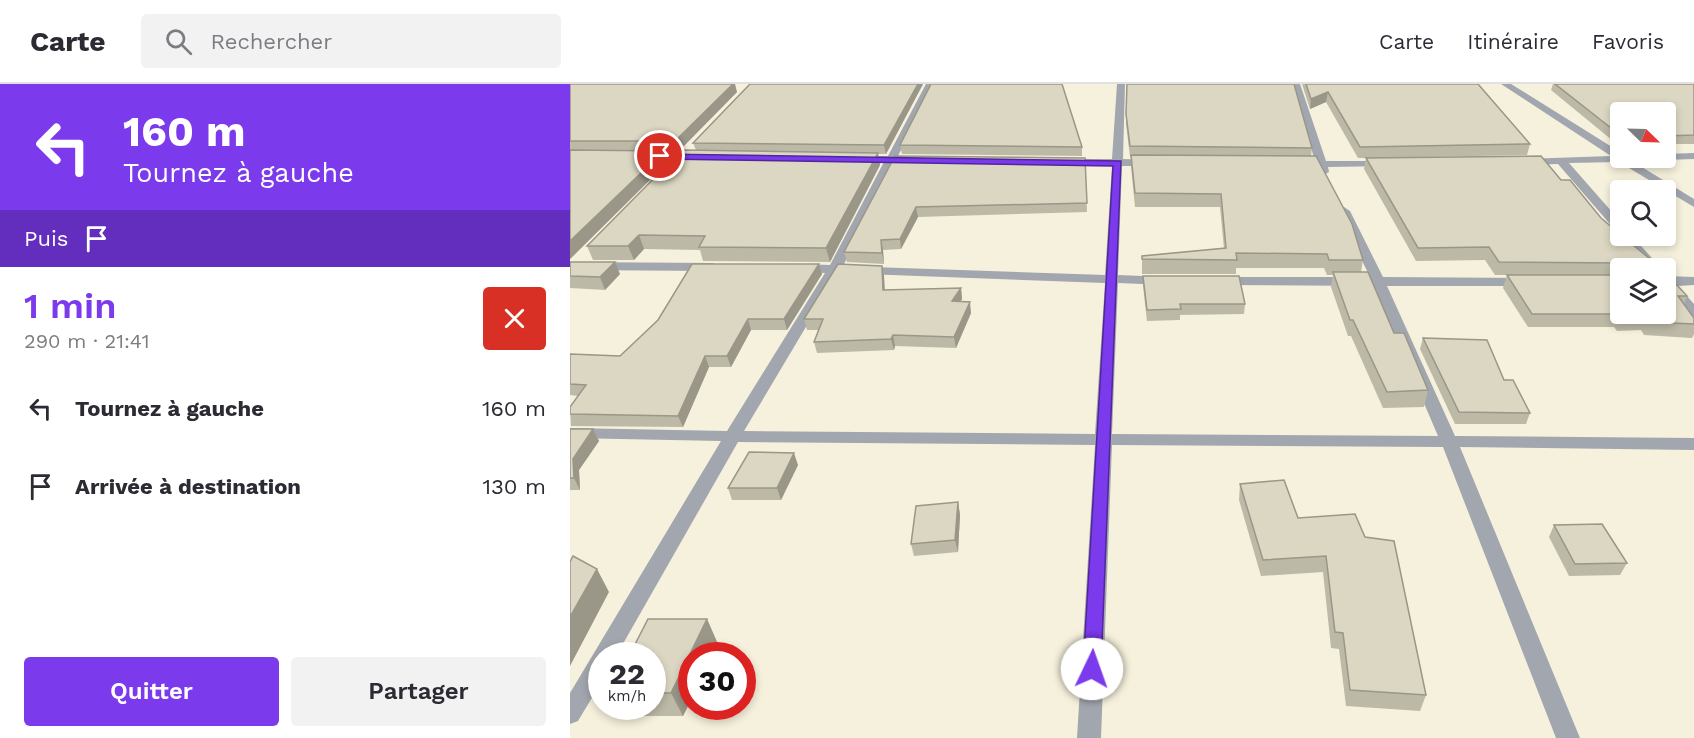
<!DOCTYPE html>
<html lang="fr">
<meta charset="utf-8">
<style>
body{margin:0;font-family:"Work Sans",sans-serif;background:#f2f2f3;color:#2b2b33;height:100vh;display:flex;flex-direction:column;font-size:22px;white-space:nowrap}
*{box-sizing:border-box;margin:0}
p{font-size:20px;color:#7c7c81}
.icon{flex:none;width:33px;height:33px;fill:none;stroke:currentColor;stroke-width:2;stroke-linecap:round;stroke-linejoin:round}
.map{position:relative;flex:1;overflow:hidden}
.drawer{display:flex;flex-direction:column;background:#fff;width:570px}
.drawer>*{flex:none}
.banner{background:#7c3aed;color:#fff;overflow:hidden}
.needle{width:39px;rotate:113deg}
.fabs{position:absolute;left:1040px;top:18px;display:grid;gap:12px}
.fabs a{display:grid;place-items:center;width:66px;height:66px;border-radius:6px;background:#fff;box-shadow:0 3px 9px #0003;font-size:30px}
.speed{position:absolute;left:18px;top:558px;display:flex;gap:12px;font-size:30px;font-weight:700;text-align:center}
.speed>*{display:grid;place-content:center;width:78px;height:78px;border-radius:50%;background:#fff;box-shadow:0 3px 9px #0003;line-height:1}
.speed small{font-size:15px;font-weight:400}
.speed .limit{border:9px solid #d22;background:#fff;color:#111}
.pin{position:absolute;display:grid;place-items:center;width:51px;height:51px;color:#fff;margin:-26px;border:3px solid #fff;border-radius:50%;box-shadow:0 2px 6px #0007}
.me{position:absolute;width:66px;margin:-33px;rotate:3deg;stroke-linejoin:round;filter:drop-shadow(0 0 4px #0008)}
.turn{display:flex;align-items:center;gap:21px;height:126px;padding:0 24px;font-size:27px}
.turn .icon{width:78px;height:78px;stroke-width:2.5}
.turn b{display:block;font-size:42px;line-height:51px}
.then{display:flex;align-items:center;height:57px;padding:0 24px;background:#0003;gap:12px;font-size:22px}
.round{display:grid;place-items:center;flex:none;width:63px;height:63px;border-radius:6px;background:#f2f2f3}
.headline{display:flex;align-items:center;justify-content:space-between;height:102px;padding:0 24px}
h1{font-size:36px;font-weight:600;line-height:45px;color:#7c3aed}
.primary-button{display:flex;gap:12px;margin-top:auto;padding:12px 24px}
.primary-button a{flex:1;height:69px;border-radius:6px;background:#7c3aed;color:#fff;font-size:24px;font-weight:600;line-height:69px;text-align:center}
.primary-button a+a{background:#f2f2f3;color:#2b2b33}
ul{padding:0;list-style:none}
li{display:flex;align-items:center;gap:18px;height:78px;padding:0 24px}
li div{flex:1}
li b{display:block;font-size:22px}
li em{font-style:normal}
header{display:flex;align-items:center;gap:36px;box-sizing:border-box;height:84px;padding:0 30px;background:#fff;border-bottom:2px solid #e1e1e2}
header strong{font-size:28px}
nav{display:flex;gap:33px;margin-inline-start:auto;font-size:21px}
.search{width:420px;height:54px;background:#f2f2f3;display:flex;align-items:center;gap:15px;box-sizing:border-box;padding:0 21px;border-radius:6px;color:#7c7c81;font-size:22px}
main{display:flex;flex:1;min-height:0}
.map>svg:first-child{display:block}
.lines{fill:none;stroke-linecap:round;stroke-linejoin:round}
.minor{fill:#a2a6ae;fill-rule:evenodd}
.wall{fill:#bdb9a7}
.shaded-wall{fill:#9a9688}
.building{fill:#dcd7c2;stroke:#9a9688;stroke-width:1.5}
.route{fill:#7c3aed;stroke:#51269a;stroke-width:1.5}
</style>
<header>
<strong>Carte</strong>
<div class="search"><svg class="icon" aria-label="search" viewBox="0 0 24 24"><circle cx="10" cy="10" r="6"/><path d="M15 15l6 6"/></svg>Rechercher</div>
<nav><a>Carte</a><a>Itinéraire</a><a>Favoris</a></nav>
</header>
<main>
<section class="drawer">
<div class="banner">
<div class="turn"><svg class="icon" aria-label="left" viewBox="0 0 24 24"><path d="M17 20v-9H6M10 6l-5 5 5 5"/></svg><div><b>160 m</b>Tournez à gauche</div></div>
<div class="then">Puis<svg class="icon" aria-label="arrive" viewBox="0 0 24 24"><path d="M6 21V4h12l-3 4 3 4H6"/></svg></div>
</div>
<div class="headline"><div><h1>1 min</h1><p>290 m · 21:41</p></div><a class="round" style="background:#d93025;color:#fff"><svg class="icon" aria-label="close" viewBox="0 0 24 24"><path d="M6 6l12 12M18 6L6 18"/></svg></a></div>
<ul>
<li><svg class="icon" aria-label="left" viewBox="0 0 24 24"><path d="M17 20v-9H6M10 6l-5 5 5 5"/></svg><div><b>Tournez à gauche</b></div><em>160 m</em></li>
<li><svg class="icon" aria-label="arrive" viewBox="0 0 24 24"><path d="M6 21V4h12l-3 4 3 4H6"/></svg><div><b>Arrivée à destination</b></div><em>130 m</em></li>
</ul>
<div class="primary-button"><a>Quitter</a><a>Partager</a></div>
</section>
<div class="map">
<svg width="1124" height="654" viewBox="0 0 1124 654">
<rect width="100%" height="100%" fill="#f6f1dc"/>
<g class="lines">
<!-- minor -->
<g class="minor">
<path d="M 356,0 L 364,0 L 328,72 L 345,72 L 350,75 L 345,78 L 325,78 L 273,182 L 535,191 L 542,82 L 494,81 L 489,78 L 494,75 L 542,75 L 547,0 L 555,0 L 553,75 L 582,76 L 587,79 L 582,82 L 552,82 L 548,191 L 596,193 L 603,197 L 596,201 L 548,199 L 542,350 L 868,352 L 804,202 L 649,201 L 642,197 L 649,193 L 800,193 L 768,127 L 774,123 L 780,127 L 813,193 L 956,194 L 963,198 L 956,202 L 817,202 L 885,352 L 1124,354 L 1124,366 L 890,363 L 1010,654 L 986,654 L 873,363 L 542,361 L 531,654 L 507,654 L 525,361 L 168,358 L 46,572 L 32,572 L 32,597 L 8,637 L 0,640 L 0,609 L 151,357 L 0,354 L 0,344 L 157,347 L 255,189 L 229,188 L 222,184 L 229,180 L 260,181 L 314,78 L 287,78 L 282,75 L 287,72 L 318,72 ZM 268,189 L 535,199 L 525,350 L 174,347 Z"/>
<polygon points="722,0 730,0 756,77 816,77 820,78 820,82 758,83 759,88 754,91 750,90 747,83 724,82 724,78 745,77"/>
<polygon points="931,0 941,0 1050,68 1050,74 1065,74 1062,77 1124,115 1124,123 1049,78 999,79 1050,137 1050,148 1046,147 988,80 953,81 948,78 953,75 1041,72"/>
<polygon points="74,69 127,70 132,73 127,76 70,74 70,70"/>
<polygon points="1124,69 1124,75 1095,76 1090,74 1095,74 1095,70"/>
<polygon points="1050,152 1062,152 1091,184 1078,184"/>
<polygon points="0,178 143,179 150,183 143,187 0,186"/>
<polygon points="1095,192 1124,193 1124,201 1108,202 1124,220 1124,232 1119,231 1095,204"/>
</g>
</g>
<!-- wall -->
<g class="wall">
<polygon points="0,0 167,8 108,68 94,68 98,78 0,175"/>
<polygon points="180,0 353,0 316,70 308,70 310,81 260,178 133,177 130,166 74,165 64,176 23,176 17,162 126,66 123,59"/>
<polygon points="557,0 742,64 741,72 793,176 791,188 824,249 858,306 854,323 813,324 781,252 778,252 761,203 763,191 757,191 754,184 666,184 666,190 572,190 572,172 654,165 650,123 565,123 561,83 561,73 560,73 556,40"/>
<polygon points="732,0 908,0 960,60 957,71 850,73 991,96 1031,134 1091,184 1050,184 1050,230 1095,188 1117,212 1114,220 1124,234 1124,250 1122,254 1074,251 1071,246 1047,247 1044,243 958,243 933,204 937,191 925,191 915,176 846,177 794,85 796,74 788,74 756,18 740,25"/>
<polygon points="983,0 1124,0 1124,60 1095,60 1095,28 1050,28 1050,61 1048,61 981,6"/>
<polygon points="330,61 512,63 512,72 332,70"/>
<polygon points="325,72 515,74 517,128 348,133 331,165 313,166 314,180 277,178 274,168"/>
<polygon points="0,178 50,190 35,206 0,204"/>
<polygon points="249,180 252,190 217,246 181,246 161,283 139,283 113,343 1,342 0,323 8,312 0,311 0,270 50,272"/>
<polygon points="312,182 314,192 315,206 391,204 392,215 390,218 401,229 386,264 325,262 324,266 247,269 244,258 249,246 237,246 234,235"/>
<polygon points="573,192 675,220 674,230 610,231 610,236 577,237 573,202"/>
<polygon points="853,254 934,296 960,329 956,340 885,340 850,265"/>
<polygon points="0,345 23,345 29,357 9,386 10,406 0,406"/>
<polygon points="228,381 211,416 162,416 158,404"/>
<polygon points="670,400 728,434 785,430 856,611 850,627 776,622 769,565 761,564 753,488 691,492 669,416"/>
<polygon points="388,418 390,431 388,468 344,472 341,460"/>
<polygon points="984,441 1057,479 1050,491 999,492 979,453"/>
<polygon points="137,535 147,558 122,572 122,614 113,632 52,632 47,622 82,622 82,572"/>
</g>
<!-- shaded-wall -->
<g class="shaded-wall">
<polygon points="163,0 165,0 167,8 108,68 105,57"/>
<polygon points="348,0 353,0 316,70 314,61"/>
<polygon points="758,8 756,18 740,25 741,15"/>
<polygon points="94,67 98,78 0,175 0,157"/>
<polygon points="308,69 310,81 260,178 256,164"/>
<polygon points="346,123 348,133 331,165 330,155"/>
<polygon points="69,151 74,165 64,176 58,162"/>
<polygon points="311,156 313,166 314,180 312,169"/>
<polygon points="45,178 50,190 35,206 30,193"/>
<polygon points="249,180 252,190 217,246 214,235"/>
<polygon points="312,182 314,192 315,217 313,206"/>
<polygon points="391,204 392,215 384,228 382,217"/>
<polygon points="400,218 401,229 386,264 384,253"/>
<polygon points="178,235 181,246 161,283 157,272"/>
<polygon points="323,251 325,262 324,266 321,255"/>
<polygon points="135,272 139,283 113,343 108,332"/>
<polygon points="23,345 29,357 9,386 10,406 4,394 3,375"/>
<polygon points="224,369 228,381 211,416 207,404"/>
<polygon points="388,418 390,431 388,468 385,456"/>
<polygon points="27,485 39,508 0,582 0,533"/>
<polygon points="137,535 147,558 141,572 122,572 122,614 113,632 101,609"/>
</g>
<!-- building -->
<g class="building">
<polygon points="0,0 163,0 105,57 0,57"/>
<polygon points="180,0 348,0 314,61 123,59"/>
<polygon points="361,0 492,0 512,63 330,61"/>
<polygon points="557,0 724,0 742,64 560,62 556,30"/>
<polygon points="736,0 908,0 960,60 790,63 758,8 741,15"/>
<polygon points="985,0 1124,0 1124,51 1095,52 1095,28 1050,28 1050,51"/>
<polygon points="0,66 94,67 0,157"/>
<polygon points="112,66 308,69 256,164 129,163 135,152 69,151 58,162 17,162"/>
<polygon points="561,71 746,72 782,140 793,176 759,176 757,170 666,169 667,176 572,175 572,172 656,164 651,110 565,109"/>
<polygon points="325,72 515,74 517,119 346,123 330,155 311,156 312,169 274,168"/>
<polygon points="971,72 991,96 1000,96 1031,134 1050,150 1050,152 1052,152 1091,184 1056,184 1055,179 929,178 919,163 848,164 796,74"/>
<polygon points="0,178 45,178 30,193 0,192"/>
<polygon points="122,180 249,180 214,235 178,235 157,272 135,272 108,332 0,330 0,323 16,301 0,300 0,270 50,272 88,236"/>
<polygon points="268,180 312,182 313,206 391,204 382,217 400,218 384,253 323,251 321,255 244,258 253,235 234,235"/>
<polygon points="763,188 798,188 824,249 834,249 858,306 817,308 783,236 780,236"/>
<polygon points="1095,188 1117,212 1108,212 1124,234 1124,240 1080,238 1076,232 1052,233 1049,230 962,230 937,191 1050,191 1050,230 1095,230"/>
<polygon points="573,192 669,192 675,220 610,220 611,225 577,226"/>
<polygon points="853,254 917,256 934,296 943,296 960,329 889,328"/>
<polygon points="0,345 23,345 3,375 4,394 0,394"/>
<polygon points="179,368 224,369 207,404 158,404"/>
<polygon points="714,396 728,434 785,430 795,453 824,457 856,611 780,606 773,549 765,548 756,472 693,476 670,400"/>
<polygon points="388,418 385,456 341,460 346,422"/>
<polygon points="1032,440 1057,479 1005,480 984,441"/>
<polygon points="3,472 27,485 0,533 0,478"/>
<polygon points="78,535 137,535 101,609 82,609 82,572 59,572"/>
</g>
<!-- route -->
<polygon class="route" points="87,70 551,77 531,585 528,591 522,593 515,591 513,585 543,82 90,75"/>
</svg>
<div class="fabs">
<a><svg class="needle" viewBox="-14 -14 28 28"><path d="M0-13l5 13h-10z" fill="#e53935"/><path d="M0 13l5-13h-10z" fill="#7c7c81"/></svg></a>
<a><svg class="icon" aria-label="search" viewBox="0 0 24 24"><circle cx="10" cy="10" r="6"/><path d="M15 15l6 6"/></svg></a>
<a><svg class="icon" aria-label="layers" viewBox="0 0 24 24"><path d="M12 4l9 5-9 5-9-5zM3 14l9 5 9-5"/></svg></a>
</div>
<div class="speed"><div>22<small>km/h</small></div><div class="limit">30</div></div>
<div class="pin" style="left:90px;top:72px;background:#d93025"><svg class="icon" aria-label="arrive" viewBox="0 0 24 24"><path d="M6 21V4h12l-3 4 3 4H6"/></svg></div>
<svg class="me" style="left:522px;top:585px" viewBox="-20 -20 40 40"><circle r="19" fill="#fff"/><path d="M0-13L10 11 0 6-10 11z" fill="#7c3aed"/></svg>
</div>
</main>
